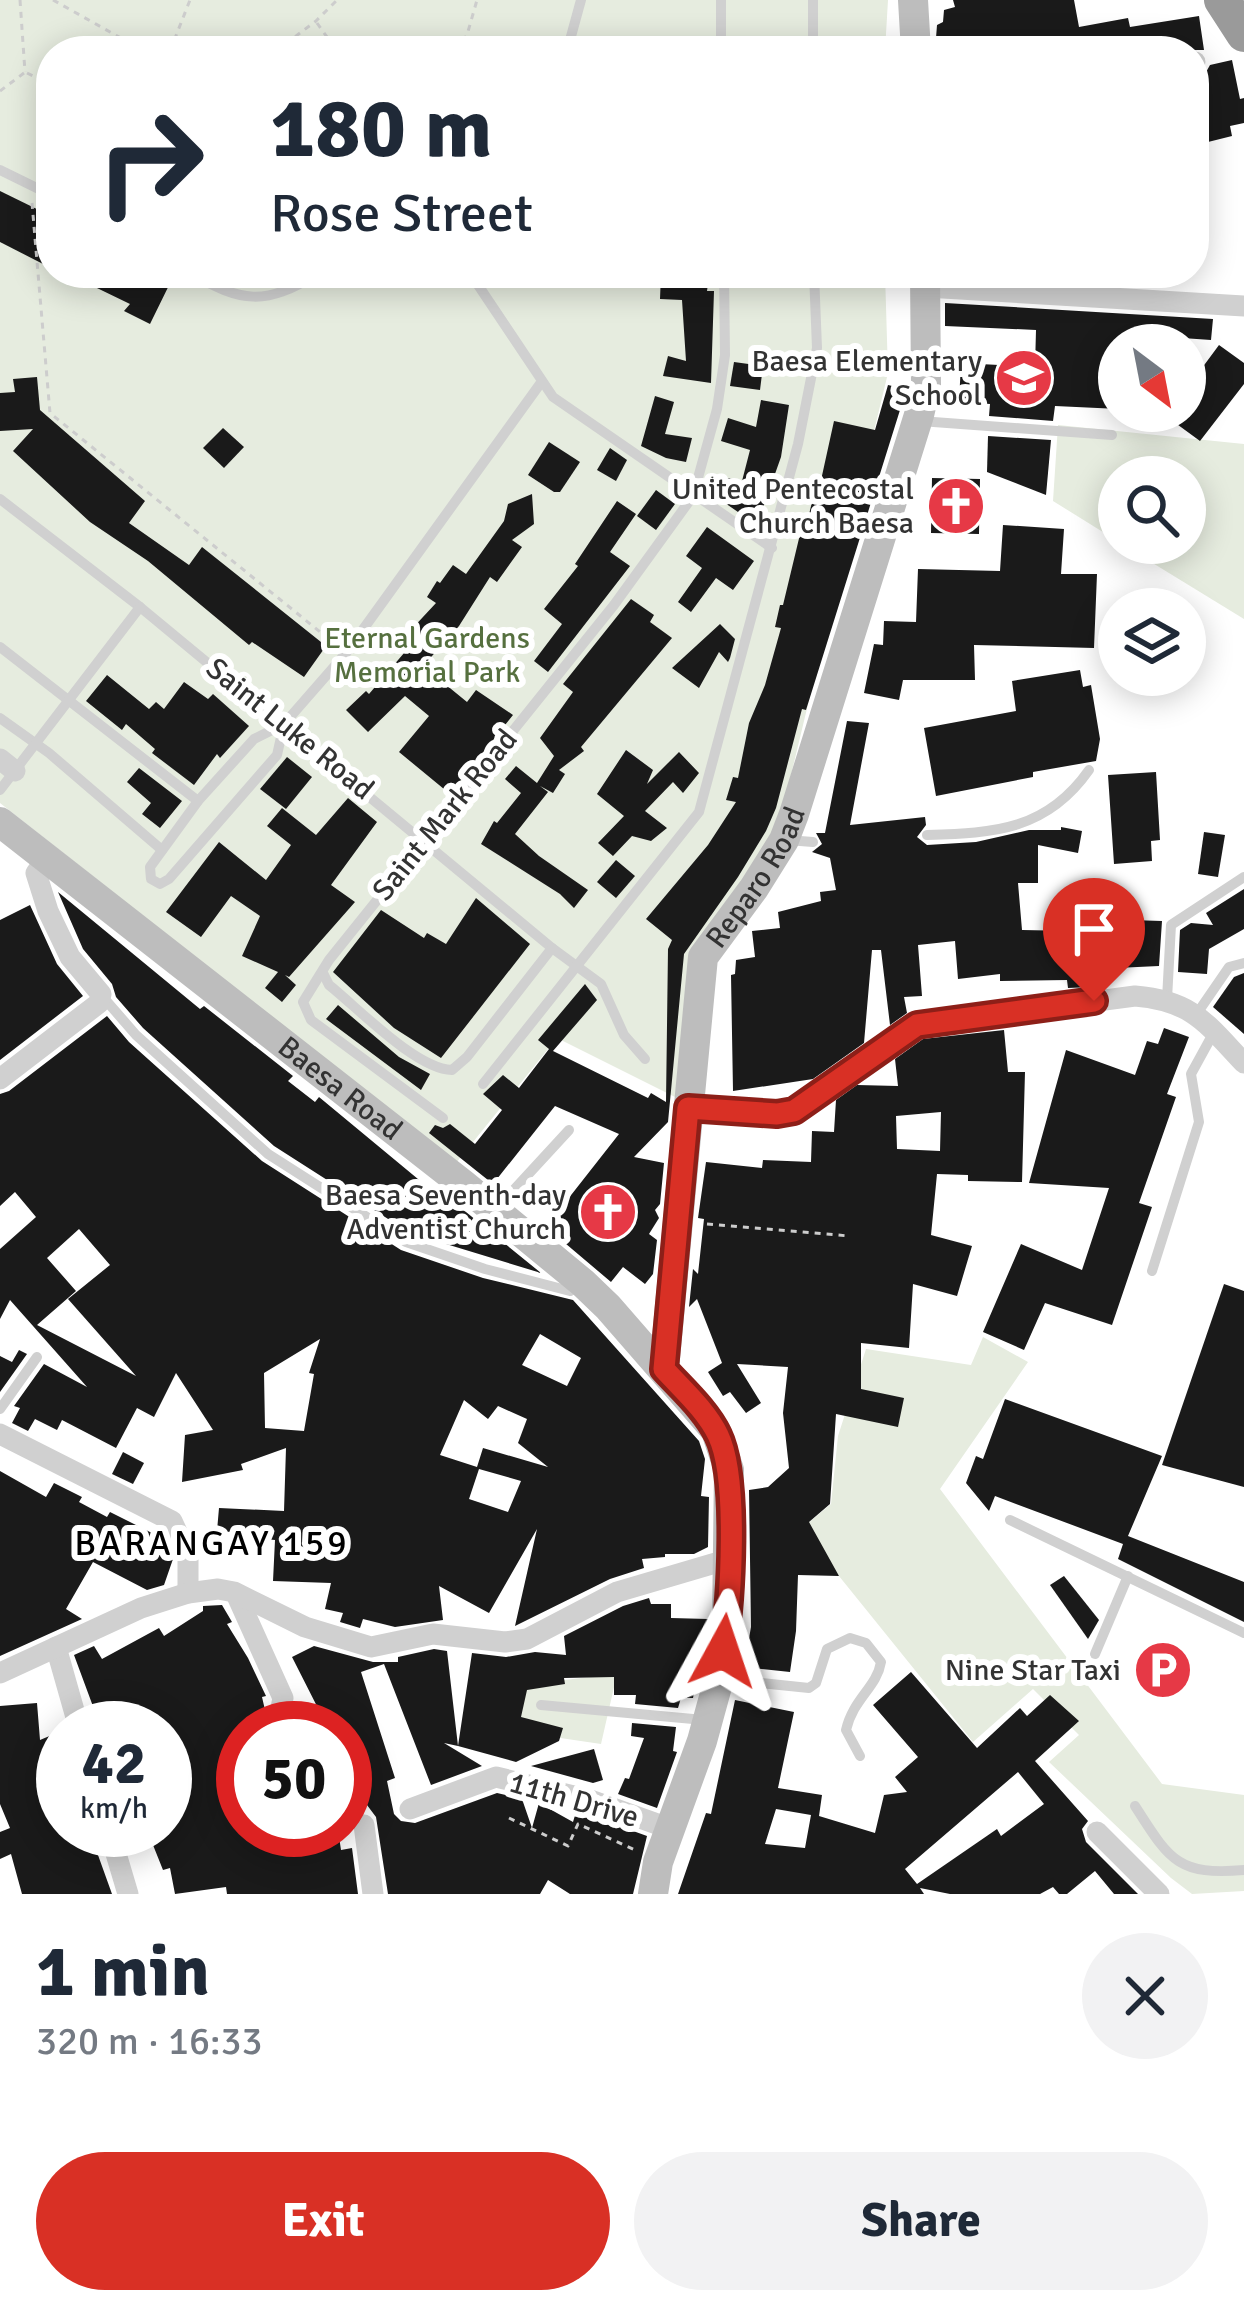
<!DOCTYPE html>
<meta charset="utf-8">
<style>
body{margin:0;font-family:Signika,sans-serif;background:#f2f2f3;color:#1f2937;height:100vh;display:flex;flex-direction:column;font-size:45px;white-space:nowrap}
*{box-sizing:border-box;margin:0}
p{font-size:39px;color:#747a83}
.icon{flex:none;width:66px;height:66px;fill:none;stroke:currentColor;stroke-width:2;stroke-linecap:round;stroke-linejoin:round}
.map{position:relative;height:1894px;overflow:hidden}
.side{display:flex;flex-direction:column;background:#fff;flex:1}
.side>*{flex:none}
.top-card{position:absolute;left:36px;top:36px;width:1173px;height:252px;border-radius:48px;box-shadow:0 6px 30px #0003;background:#fff;color:#1f2937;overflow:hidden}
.needle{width:78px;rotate:148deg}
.controls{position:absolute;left:1098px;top:324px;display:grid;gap:24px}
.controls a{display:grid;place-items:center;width:108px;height:108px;border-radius:50%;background:#fff;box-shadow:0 6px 30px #0003;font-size:60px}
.speed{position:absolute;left:36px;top:1701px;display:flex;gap:24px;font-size:60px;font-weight:700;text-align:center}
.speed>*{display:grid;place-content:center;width:156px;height:156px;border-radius:50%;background:#fff;box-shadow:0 6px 30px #0003;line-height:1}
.speed small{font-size:30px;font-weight:400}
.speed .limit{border:18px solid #d22;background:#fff;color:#111}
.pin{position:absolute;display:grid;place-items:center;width:102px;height:102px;color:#fff;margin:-123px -51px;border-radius:50% 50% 50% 0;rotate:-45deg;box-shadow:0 0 12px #0007}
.pin .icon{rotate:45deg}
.me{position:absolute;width:132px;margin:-66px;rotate:5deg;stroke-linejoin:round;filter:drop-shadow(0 0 9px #0008)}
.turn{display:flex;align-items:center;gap:42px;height:252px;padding:0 36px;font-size:54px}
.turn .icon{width:156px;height:156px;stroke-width:2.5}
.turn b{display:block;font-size:84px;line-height:102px}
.round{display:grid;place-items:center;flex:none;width:126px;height:126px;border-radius:63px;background:#f2f2f3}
.overview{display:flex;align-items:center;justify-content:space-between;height:204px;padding:0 36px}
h1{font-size:72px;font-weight:700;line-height:90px}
.primary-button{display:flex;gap:24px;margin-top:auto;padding:24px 36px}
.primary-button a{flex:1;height:138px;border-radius:72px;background:#d93025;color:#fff;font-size:48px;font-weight:700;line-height:138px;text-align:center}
.primary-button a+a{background:#f2f2f3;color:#1f2937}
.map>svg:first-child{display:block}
.green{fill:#e6ecdf}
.building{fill:#1a1a1a;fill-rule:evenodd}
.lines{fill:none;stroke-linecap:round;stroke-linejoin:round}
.path{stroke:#cdcdcd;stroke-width:3;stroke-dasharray:6 6;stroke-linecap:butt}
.lane{stroke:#d0d0d0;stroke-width:10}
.street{stroke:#d0d0d0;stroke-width:21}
.secondary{stroke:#bdbdbd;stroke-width:30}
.highway{stroke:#9a9a9a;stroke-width:36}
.route-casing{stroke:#8d1f18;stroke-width:30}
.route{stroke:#d93025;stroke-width:21}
.labels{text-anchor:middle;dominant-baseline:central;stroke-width:12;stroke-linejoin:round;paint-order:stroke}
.poi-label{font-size:30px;fill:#333;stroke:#fff;text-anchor:end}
.park-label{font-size:30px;fill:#56703f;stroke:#fff}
.street-label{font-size:30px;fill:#333;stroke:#fff}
.quarter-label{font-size:36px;letter-spacing:3px;fill:#000;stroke:#fff}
</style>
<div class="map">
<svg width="1244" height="1894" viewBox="0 0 1244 1894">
<rect width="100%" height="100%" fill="#fff"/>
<!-- green -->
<g class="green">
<polygon points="0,0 888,0 885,51 51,51 51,273 885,273 888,373 776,837 697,952 685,1102 557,1038 456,1163 0,803"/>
<polygon points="1058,425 1244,444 1244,619 1120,543 1185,543 1185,477 1119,477 1119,542 1053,501"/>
<polygon points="983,1337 1028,1362 940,1489 1162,1784 1244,1795 1244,1891 1192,1894 1171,1878 1049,1762 1079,1735 1033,1689 973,1742 801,1529 831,1504 838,1436 866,1349 971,1365"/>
<polygon points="617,1674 601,1744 506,1730 520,1685"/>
</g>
<!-- building -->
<g class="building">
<polygon points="953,0 1074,0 1079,27 1128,18 1130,27 1199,16 1204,50 935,51 937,25 943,22 944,10 955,7"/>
<polygon points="1232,60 1240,99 1244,98 1244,123 1230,126 1232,136 1204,143 1203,134 1194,136 1194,78 1205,74 1210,65"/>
<polygon points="0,191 51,216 51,256 45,265 0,242"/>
<polygon points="66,273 175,273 150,324 124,311 130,304"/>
<polygon points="661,273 709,276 707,291 714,291 711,383 663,376 668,356 686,361 682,300 660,299"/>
<polygon points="945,303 1213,319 1211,340 1168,337 1168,345 1119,345 1119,409 1055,406 1053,421 989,416 990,404 959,402 961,363 1035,367 1036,330 945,326"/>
<polygon points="1219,345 1244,363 1244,384 1200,441 1159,411 1185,411 1185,391"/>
<polygon points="734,362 763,366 760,390 730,386"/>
<polygon points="37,377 40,410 145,501 129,523 189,565 202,547 326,646 304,677 252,642 249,645 148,561 90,522 13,451 33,429 0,431 0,393 15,392 13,379"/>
<polygon points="888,385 905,389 900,410 806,710 802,709 776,808 766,831 738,877 684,954 668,1122 634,1157 664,1163 660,1204 655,1210 659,1218 649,1234 657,1240 653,1274 645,1284 623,1267 611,1282 546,1227 619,1134 555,1106 493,1184 429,1133 435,1125 443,1128 450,1124 475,1144 502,1110 483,1094 503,1075 519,1088 549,1049 538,1040 585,984 597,1000 553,1051 648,1098 651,1093 666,1102 668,949 672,940 646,919 708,845 736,802 726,800 733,777 738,778 749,723 765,685 781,628 775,627 780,605 783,605 802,526 806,527 812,502 816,503 834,421 875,430"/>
<polygon points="655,396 674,402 665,434 692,438 686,462 666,458 641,446"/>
<polygon points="761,400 789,405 781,457 759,519 738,512 709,492 712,475 742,481 750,450 721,441 728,418 756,427"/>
<polygon points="223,428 244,447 224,468 203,448"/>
<polygon points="988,436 1051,440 1046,495 987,472"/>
<polygon points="549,442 580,462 560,492 554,492 528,475"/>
<polygon points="610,448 627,460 616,481 597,470"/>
<polygon points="932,478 980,479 979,534 931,533"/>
<polygon points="656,490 675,504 656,530 637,516"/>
<polygon points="532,494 534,524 512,540 522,547 497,582 490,577 459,626 423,666 467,702 476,690 513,715 450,794 399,752 429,716 405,696 368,732 346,710 366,691 369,694 416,639 409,632 436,603 427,597 437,581 440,583 453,565 466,574 504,521 508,504"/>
<polygon points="617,501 636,514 610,552 630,566 548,672 534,661 562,624 544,609 578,566 575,564"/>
<polygon points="1003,525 1064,529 1061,574 1097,574 1094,648 974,645 975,680 903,680 899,700 864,693 874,644 883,645 884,621 916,622 918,569 1000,571"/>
<polygon points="707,527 754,561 733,590 716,578 691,612 678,602 702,568 686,556"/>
<polygon points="631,599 654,615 650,622 672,638 581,747 584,751 559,770 565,774 553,793 540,786 548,792 515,834 539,856 588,890 574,908 560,894 481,844 494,821 497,823 521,793 505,779 516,766 537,783 554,756 540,738 573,692 563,684"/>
<polygon points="720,624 735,639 730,658 728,662 719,652 699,688 672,668"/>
<polygon points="1080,670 1083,687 1091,685 1100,739 1096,761 1033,772 1033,777 936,796 924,728 1016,711 1012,681"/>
<polygon points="107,675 149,709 156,702 164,709 184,682 208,699 213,694 249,726 220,758 217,754 194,785 152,753 155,749 126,724 122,730 86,701"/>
<polygon points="847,721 869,723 850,825 925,817 926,825 917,837 927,845 976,842 1029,830 1061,830 1061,827 1082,831 1078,853 1038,845 1038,883 1018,883 1022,930 1074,931 1074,913 1130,908 1130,920 1162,921 1159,966 1116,968 1116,975 1089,976 1090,987 1068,988 1067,980 1000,981 1000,974 958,979 955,941 918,945 922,996 904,997 907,1013 890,1025 881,950 872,950 864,1043 813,1079 733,1091 731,975 735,974 736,960 755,957 752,931 780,928 778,912 821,901 820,892 836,890 830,858 812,852 822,844 816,833 825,833"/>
<polygon points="626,750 653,770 647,784 679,752 699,773 683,793 673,782 645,811 667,828 651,841 632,836 613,856 598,843 624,816 597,794"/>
<polygon points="287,757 312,777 286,809 260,789"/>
<polygon points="139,768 182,801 160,828 142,814 151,803 127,782"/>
<polygon points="1156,772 1160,840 1151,841 1152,861 1114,864 1108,775"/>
<polygon points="348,798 377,822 331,885 355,902 289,977 285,975 296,985 282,1002 265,988 278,972 242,956 260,916 231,896 201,937 166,912 219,842 266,880 291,845 267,826 282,808 316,835"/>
<polygon points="1204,832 1225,835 1218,877 1198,874"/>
<polygon points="616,860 635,876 616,898 597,882"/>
<polygon points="1244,889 1244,929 1209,949 1207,974 1178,972 1180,930 1191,923 1213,925 1206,913"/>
<polygon points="58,892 200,1009 204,1006 293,1076 288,1081 315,1102 319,1097 430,1189 466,1212 541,1273 410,1233 274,1146 143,1028 116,997 112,984 83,949"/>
<polygon points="476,898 530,944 441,1058 394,1028 333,972 381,910 424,938 427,933 446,944"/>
<polygon points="30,905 57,964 83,996 0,1060 0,920"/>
<polygon points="1244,973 1244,1034 1213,1007 1234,977"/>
<polygon points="338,1005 399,1057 430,1074 421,1090 326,1019"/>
<path d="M 107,1016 L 129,1042 L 262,1161 L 401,1250 L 483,1278 L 573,1300 L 699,1441 L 705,1459 L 701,1496 L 709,1497 L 708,1547 L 694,1554 L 665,1554 L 665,1557 L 642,1559 L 644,1568 L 610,1579 L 515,1626 L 537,1529 L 489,1613 L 439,1586 L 443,1620 L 395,1627 L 363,1619 L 360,1628 L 340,1622 L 343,1613 L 325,1609 L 331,1583 L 273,1581 L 275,1540 L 254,1538 L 260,1534 L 217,1531 L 219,1508 L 284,1511 L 286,1448 L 241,1464 L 243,1470 L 182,1482 L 185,1435 L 213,1430 L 176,1373 L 154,1417 L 137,1408 L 116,1448 L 62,1420 L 57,1430 L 35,1419 L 28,1431 L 12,1423 L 20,1408 L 14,1406 L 44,1364 L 87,1387 L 10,1300 L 0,1319 L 0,1249 L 36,1217 L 15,1192 L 0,1206 L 0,1094 L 9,1091 ZM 79,1229 L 110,1265 L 68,1299 L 136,1376 L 37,1325 L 76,1291 L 47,1258 ZM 540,1334 L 581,1358 L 567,1386 L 522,1365 ZM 320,1339 L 309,1373 L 314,1374 L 304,1431 L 265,1428 L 264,1373 ZM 464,1400 L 488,1419 L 498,1406 L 527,1419 L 518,1443 L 548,1467 L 483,1448 L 477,1467 L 440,1455 ZM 479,1469 L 521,1481 L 508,1512 L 469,1499 Z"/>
<polygon points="1164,1028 1189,1037 1167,1094 1176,1097 1139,1203 1152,1207 1112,1325 1045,1303 1024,1350 983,1332 1021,1244 1082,1270 1109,1188 1029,1183 1066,1050 1135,1075 1147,1041 1158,1044"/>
<path d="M 1004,1030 L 1008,1072 L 1025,1072 L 1022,1182 L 968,1181 L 968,1175 L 937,1174 L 931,1235 L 972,1246 L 957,1296 L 913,1284 L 909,1348 L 861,1343 L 861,1389 L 904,1398 L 898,1427 L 836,1414 L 830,1504 L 809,1522 L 839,1576 L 798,1575 L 796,1631 L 790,1672 L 744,1667 L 751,1627 L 749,1490 L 768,1487 L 789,1468 L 783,1413 L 788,1367 L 737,1364 L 761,1403 L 746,1413 L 730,1392 L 723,1396 L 708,1372 L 722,1363 L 697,1299 L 689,1307 L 693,1269 L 698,1274 L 704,1219 L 698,1218 L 706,1162 L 762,1168 L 763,1160 L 811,1162 L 812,1131 L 834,1132 L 836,1100 L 857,1085 L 898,1086 L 895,1059 L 923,1039 ZM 941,1112 L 940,1151 L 897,1149 L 896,1116 Z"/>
<polygon points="1224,1284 1244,1291 1244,1487 1162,1465"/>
<polygon points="19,1350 27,1354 0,1392 0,1356 12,1362"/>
<polygon points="1005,1399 1162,1456 1128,1536 1244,1582 1244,1622 1118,1559 1123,1544 995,1496 989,1511 966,1483 976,1456 983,1459"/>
<polygon points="123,1452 144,1463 133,1484 112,1474"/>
<polygon points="0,1471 46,1497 54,1483 82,1497 79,1502 107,1517 110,1512 164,1539 173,1559 164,1585 147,1590 93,1562 66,1609 82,1619 0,1656"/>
<polygon points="1064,1576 1099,1620 1088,1639 1050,1585"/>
<polygon points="649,1598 651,1604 671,1604 671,1618 708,1619 693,1698 681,1698 678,1708 635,1704 636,1695 614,1695 614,1677 564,1678 565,1684 527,1690 521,1717 563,1728 559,1741 516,1762 458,1746 472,1653 506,1657 535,1652 566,1655 564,1636 623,1606"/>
<polygon points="222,1605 232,1622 227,1624 248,1658 266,1696 262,1697 265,1710 262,1728 243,1728 243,1830 338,1830 341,1850 352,1848 358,1894 227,1894 226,1887 175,1894 170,1868 163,1870 147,1830 165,1830 165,1728 101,1728 74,1655 94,1646 102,1659 159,1628 164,1636 203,1611 203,1606"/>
<polygon points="314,1646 373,1662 398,1662 398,1657 434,1649 447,1651 458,1746 444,1743 482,1766 431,1785 384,1664 361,1672 395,1778 387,1781 394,1814 401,1821 415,1823 497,1793 522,1799 532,1828 539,1803 573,1822 576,1812 586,1814 647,1836 633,1894 570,1894 548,1880 540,1894 388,1894 376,1817 367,1805 345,1807 345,1728 328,1728 292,1657"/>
<path d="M 911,1672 L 977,1748 L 1020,1708 L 1027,1716 L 1050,1695 L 1079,1721 L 1035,1761 L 1088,1821 L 1082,1829 L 1086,1842 L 1138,1894 L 1114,1894 L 1095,1871 L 1067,1894 L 1059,1894 L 1053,1887 L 1040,1894 L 950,1894 L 920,1888 L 924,1894 L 678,1894 L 706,1813 L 711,1814 L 735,1700 L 794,1712 L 778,1788 L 822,1795 L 819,1816 L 875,1833 L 884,1795 L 907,1792 L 895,1777 L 918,1757 L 873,1705 ZM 1018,1772 L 1044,1804 L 1001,1836 L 997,1829 L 917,1884 L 905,1869 ZM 776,1809 L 811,1815 L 805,1848 L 765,1844 Z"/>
<polygon points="37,1703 40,1740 59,1732 63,1742 63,1830 89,1830 112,1894 22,1894 11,1854 0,1859 0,1832 10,1828 0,1804 0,1706"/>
<polygon points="632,1723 676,1727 673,1751 677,1752 657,1808 618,1794 625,1778 629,1779 644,1738 631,1736"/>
<polygon points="594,1749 603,1780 593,1783 531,1766"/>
</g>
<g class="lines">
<!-- path -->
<g class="path">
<polyline points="20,0 25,72"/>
<polyline points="53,0 144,51"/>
<polyline points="317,23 337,51"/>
<polyline points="170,51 190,0"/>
<polyline points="276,51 316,21 337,0"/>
<polyline points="456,51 467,35 477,0"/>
<polyline points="27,73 51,85"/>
<polyline points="0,91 24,73"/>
<polyline points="32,203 50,413 335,644"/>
<polyline points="707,1224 849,1236"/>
<polyline points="509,1818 568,1846 578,1824 635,1850"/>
</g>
<!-- lane -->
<g class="lane">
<polyline points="567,51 581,0"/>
<polyline points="721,51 721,0"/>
<polyline points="813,51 813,0"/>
<polyline points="0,170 51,195"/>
<path d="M 190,273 C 241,302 265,307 318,273"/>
<polyline points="470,273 553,397 772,548"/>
<polyline points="920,421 1112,435"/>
<polyline points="0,499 140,607 552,948 601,984 624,1035 645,1059"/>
<polyline points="0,647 198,801"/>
<polyline points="0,718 49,753 162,850"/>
<polyline points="284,724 277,755 169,879 160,884 151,879 150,867 198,801 254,739 284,724 346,653 540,384"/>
<polyline points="0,790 140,607"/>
<path d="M 927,835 C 995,833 1047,830 1089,770"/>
<polyline points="787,840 813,842"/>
<path d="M 323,973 L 329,985 C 358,1008 416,1069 452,1070 L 467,1057 L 552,948"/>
<polyline points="103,997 136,1035 268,1154 406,1242 485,1269 570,1291 581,1285"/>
<polyline points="1167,999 1171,925 1244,877"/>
<polyline points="1196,1015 1229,967 1244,963"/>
<polyline points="483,1084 699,812 798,444 817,348 814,273"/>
<polyline points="443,1118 311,1020 303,1002 329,960 614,605 693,496 717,409 725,355 724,273"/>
<polyline points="500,1212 510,1194 569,1130"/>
<polyline points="1152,1271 1199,1122 1191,1074 1214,1032"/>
<polyline points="0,1409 37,1357"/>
<polyline points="1010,1520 1244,1633"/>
<polyline points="1095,1654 1128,1576"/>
<path d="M 722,1679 L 809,1688 L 816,1683 L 827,1649 L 850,1638 L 866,1643 L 881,1662 C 877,1687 853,1699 846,1730 L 860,1756"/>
<polyline points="541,1705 704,1720"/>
<path d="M 1135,1806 C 1169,1859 1177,1876 1244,1870"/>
</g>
<!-- street -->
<g class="street">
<polyline points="1194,63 1195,62"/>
<polyline points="926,287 1244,306"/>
<polyline points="0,759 15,771"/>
<polyline points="0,1079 99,1003 101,994 70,957 48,911 36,873 46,859"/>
<path d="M 688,1109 L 777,1115 L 794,1111 L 917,1025 L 1135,996 C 1193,1001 1206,1023 1244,1063"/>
<polyline points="0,1434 172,1521 188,1556 188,1593"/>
<polyline points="237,1596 283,1698 277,1728"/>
<polyline points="56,1647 79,1728"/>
<polyline points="0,1673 141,1608 188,1593 218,1589 234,1592 305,1627 371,1647 433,1634 505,1642 527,1639 617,1592 729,1559"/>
<polyline points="410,1809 496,1777 590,1800 671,1829"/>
<polyline points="364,1825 373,1894"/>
<polyline points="109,1830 128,1894"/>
<polyline points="1097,1832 1159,1894"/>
</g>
<!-- secondary -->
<g class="secondary">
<polyline points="913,0 916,51"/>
<path id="s1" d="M 0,822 L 464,1185 L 583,1283 L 608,1307 L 716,1431 L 729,1470 L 727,1624 L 719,1679 L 702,1741 L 658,1862 L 653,1894"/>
<path id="s2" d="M 664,1369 L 703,957 L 754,888 L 784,840 L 794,814 L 919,415 L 926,385 L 925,273"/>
</g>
<!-- highway -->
<polyline class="highway" points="1222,0 1244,34"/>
</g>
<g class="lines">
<defs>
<path id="route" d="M 723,1651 C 731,1602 739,1478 718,1435 C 706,1410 682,1389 664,1369 L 688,1108 L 777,1114 L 794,1111 L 917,1025 L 1094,1001"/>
</defs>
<!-- route casing -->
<use href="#route" class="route-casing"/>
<!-- route -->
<use href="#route" class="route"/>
</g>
<!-- icons -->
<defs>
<symbol id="school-disc" viewBox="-11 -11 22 22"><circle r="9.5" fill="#e63946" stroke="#fff"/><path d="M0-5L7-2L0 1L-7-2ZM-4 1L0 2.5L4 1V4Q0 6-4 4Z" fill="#fff"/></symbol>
<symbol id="church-disc" viewBox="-11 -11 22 22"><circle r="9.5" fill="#e63946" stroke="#fff"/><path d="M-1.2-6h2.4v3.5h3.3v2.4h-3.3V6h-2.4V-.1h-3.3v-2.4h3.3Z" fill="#fff"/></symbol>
<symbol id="parking-disc" viewBox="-11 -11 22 22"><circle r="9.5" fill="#e63946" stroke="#fff"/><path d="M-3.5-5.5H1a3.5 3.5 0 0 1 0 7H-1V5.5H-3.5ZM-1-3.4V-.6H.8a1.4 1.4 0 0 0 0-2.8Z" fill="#fff"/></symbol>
</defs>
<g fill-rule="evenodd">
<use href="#school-disc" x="991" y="345" width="66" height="66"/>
<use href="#church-disc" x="923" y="473" width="66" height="66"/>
<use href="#church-disc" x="575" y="1179" width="66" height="66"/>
<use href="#parking-disc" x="1130" y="1637" width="66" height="66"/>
</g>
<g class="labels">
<!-- poi labels -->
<g class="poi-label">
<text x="982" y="361">Baesa Elementary<tspan x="982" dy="34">School</tspan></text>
<text x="914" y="489">United Pentecostal<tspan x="914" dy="34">Church Baesa</tspan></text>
<text x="566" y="1195">Baesa Seventh-day<tspan x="566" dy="34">Adventist Church</tspan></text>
<text x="1121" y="1670">Nine Star Taxi</text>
</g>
<!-- park labels -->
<g class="park-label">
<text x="427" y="638">Eternal Gardens<tspan x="427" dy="34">Memorial Park</tspan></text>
</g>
<!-- street labels -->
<g class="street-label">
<text transform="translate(290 729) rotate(39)">Saint Luke Road</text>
<text transform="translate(445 815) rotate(-51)">Saint Mark Road</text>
<text stroke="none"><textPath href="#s2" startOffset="510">Reparo Road</textPath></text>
<text stroke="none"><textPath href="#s1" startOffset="432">Baesa Road</textPath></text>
<text transform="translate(574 1800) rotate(16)">11th Drive</text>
</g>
<!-- quarter labels -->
<g class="quarter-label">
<text x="212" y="1543">BARANGAY 159</text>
</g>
</g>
</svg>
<div class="controls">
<a><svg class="needle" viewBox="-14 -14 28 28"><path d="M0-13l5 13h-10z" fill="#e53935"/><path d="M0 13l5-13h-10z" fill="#747a83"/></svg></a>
<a><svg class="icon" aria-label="search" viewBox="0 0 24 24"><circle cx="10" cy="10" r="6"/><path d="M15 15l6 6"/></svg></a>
<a><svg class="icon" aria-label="layers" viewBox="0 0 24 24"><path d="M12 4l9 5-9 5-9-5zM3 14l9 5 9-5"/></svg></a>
</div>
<div class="speed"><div>42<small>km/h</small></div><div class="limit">50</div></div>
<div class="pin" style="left:1094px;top:1001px;background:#d93025"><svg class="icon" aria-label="arrive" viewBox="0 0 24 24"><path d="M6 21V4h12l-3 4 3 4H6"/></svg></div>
<svg class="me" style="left:723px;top:1651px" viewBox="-20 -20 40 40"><path d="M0-17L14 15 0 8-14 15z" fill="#d93025" stroke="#fff" stroke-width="4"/></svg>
<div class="top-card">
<div class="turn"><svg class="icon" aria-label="right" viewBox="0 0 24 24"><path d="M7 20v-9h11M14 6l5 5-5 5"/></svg><div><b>180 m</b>Rose Street</div></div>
</div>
</div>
<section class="side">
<div class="overview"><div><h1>1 min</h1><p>320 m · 16:33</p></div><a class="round"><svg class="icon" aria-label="close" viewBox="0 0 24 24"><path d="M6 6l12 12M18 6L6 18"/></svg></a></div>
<div class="primary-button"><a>Exit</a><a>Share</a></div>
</section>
